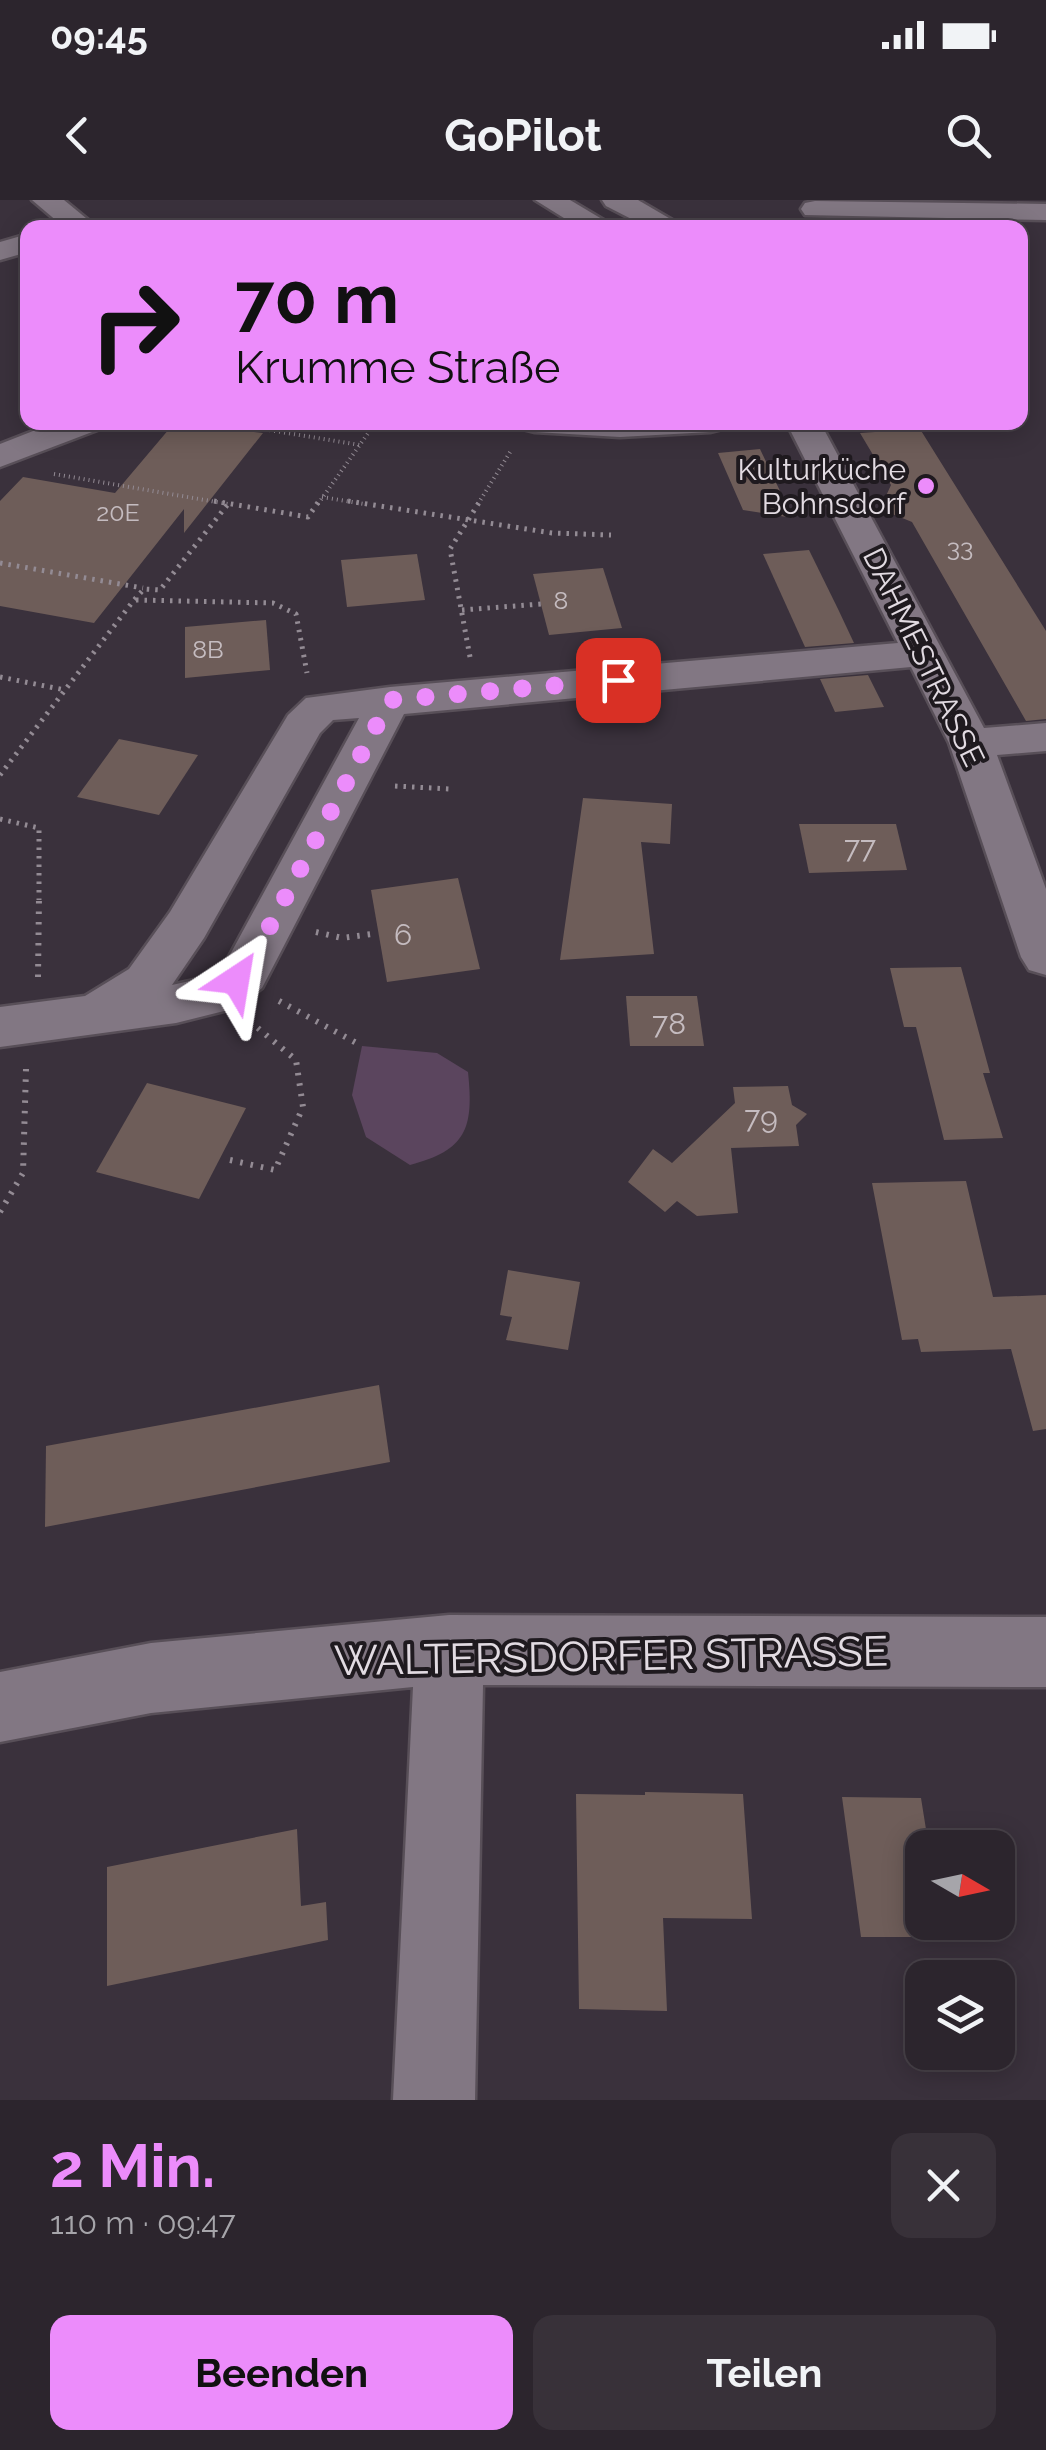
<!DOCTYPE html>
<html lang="de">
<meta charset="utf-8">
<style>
body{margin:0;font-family:Raleway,sans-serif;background:#383139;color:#f1f3f6;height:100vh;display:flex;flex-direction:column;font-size:38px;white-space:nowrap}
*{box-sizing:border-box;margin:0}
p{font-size:32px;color:#a6a5aa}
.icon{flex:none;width:55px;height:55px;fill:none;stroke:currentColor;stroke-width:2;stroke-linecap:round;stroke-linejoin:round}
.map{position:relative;height:1900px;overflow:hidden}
.panel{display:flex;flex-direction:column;background:#2c252d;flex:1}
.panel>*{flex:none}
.banner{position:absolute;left:20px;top:20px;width:1008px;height:210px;border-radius:20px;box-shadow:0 5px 25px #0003,0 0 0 2px #484249;background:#ec8cfb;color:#111;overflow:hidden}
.needle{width:65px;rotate:99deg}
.fabs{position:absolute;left:905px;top:1630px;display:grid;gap:20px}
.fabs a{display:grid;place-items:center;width:110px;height:110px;border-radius:20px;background:#2c252d;box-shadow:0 5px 25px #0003,0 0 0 2px #484249;font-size:50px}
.pin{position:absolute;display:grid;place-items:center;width:85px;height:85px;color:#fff;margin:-42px;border-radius:20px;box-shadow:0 5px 15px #0006}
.me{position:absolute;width:110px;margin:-55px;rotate:33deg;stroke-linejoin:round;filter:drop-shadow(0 0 8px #0008)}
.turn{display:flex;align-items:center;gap:35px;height:210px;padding:0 50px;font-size:45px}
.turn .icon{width:130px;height:130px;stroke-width:2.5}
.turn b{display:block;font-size:70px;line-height:85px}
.round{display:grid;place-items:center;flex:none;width:105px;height:105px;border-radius:20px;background:#383139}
.head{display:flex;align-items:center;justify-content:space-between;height:170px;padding:0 50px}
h1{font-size:60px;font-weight:700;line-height:75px;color:#ec8cfb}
.cta{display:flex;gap:20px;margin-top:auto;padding:20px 50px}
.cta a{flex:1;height:115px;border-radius:20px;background:#ec8cfb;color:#111;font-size:40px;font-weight:700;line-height:115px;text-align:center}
.cta a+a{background:#383139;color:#f1f3f6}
.status{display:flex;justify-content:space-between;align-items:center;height:70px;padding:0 50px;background:#2c252d;direction:ltr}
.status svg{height:28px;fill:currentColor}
header{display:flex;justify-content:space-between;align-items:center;height:130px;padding:0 50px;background:#2c252d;font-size:45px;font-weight:700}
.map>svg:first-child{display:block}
.green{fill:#5b455e}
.building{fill:#6e5d59}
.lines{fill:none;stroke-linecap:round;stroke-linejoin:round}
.minor-casing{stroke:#584f58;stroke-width:5}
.path-far2{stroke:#938b94;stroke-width:4;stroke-dasharray:1 4;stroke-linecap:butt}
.path-far1{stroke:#938b94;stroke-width:5;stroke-dasharray:2.5 6;stroke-linecap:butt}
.path{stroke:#938b94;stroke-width:6;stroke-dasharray:2.5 8;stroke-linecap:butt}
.minor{fill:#827783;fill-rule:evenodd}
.route{stroke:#ec8cfb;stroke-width:18;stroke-dasharray:0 32.4}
.poi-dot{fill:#ec8cfb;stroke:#1f1a1f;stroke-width:4}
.labels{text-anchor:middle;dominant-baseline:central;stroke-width:8;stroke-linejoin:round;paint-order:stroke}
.far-number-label{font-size:25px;fill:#c5bcc0}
.far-poi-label{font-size:30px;fill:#e2dbe2;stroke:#1f1a1f;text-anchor:end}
.far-street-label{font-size:30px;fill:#e2dbe2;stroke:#1f1a1f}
.number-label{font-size:30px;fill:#c5bcc0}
.near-street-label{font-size:42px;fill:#e2dbe2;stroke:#1f1a1f}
</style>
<div class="status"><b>09:45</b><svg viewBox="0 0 49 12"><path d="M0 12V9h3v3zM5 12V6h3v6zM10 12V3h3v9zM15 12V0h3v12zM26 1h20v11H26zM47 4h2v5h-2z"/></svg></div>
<header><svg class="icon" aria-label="back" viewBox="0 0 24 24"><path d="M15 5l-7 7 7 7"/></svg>GoPilot<svg class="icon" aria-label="search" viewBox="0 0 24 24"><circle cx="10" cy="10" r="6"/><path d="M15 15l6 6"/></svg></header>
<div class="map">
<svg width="1046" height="1900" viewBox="0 0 1046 1900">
<rect width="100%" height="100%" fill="#3a313c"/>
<!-- green -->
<path class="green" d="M 362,846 L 437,853 L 468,872 C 474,929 466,950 410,965 L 366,937 L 352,895 Z"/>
<!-- building -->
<g class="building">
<polygon points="175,222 263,233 184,333 184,309 94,423 0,406 0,301 23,277 115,293"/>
<polygon points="920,229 1046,431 1046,519 1026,521 912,322 880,309 891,285 860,233"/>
<polygon points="760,249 770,270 793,318 743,310 718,253"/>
<polygon points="809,350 838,409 854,443 805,447 763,354"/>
<polygon points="417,354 425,400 347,407 341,360"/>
<polygon points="603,368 622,428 549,435 533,374"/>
<polygon points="266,420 270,470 185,478 185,427"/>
<polygon points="868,475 884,507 835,512 820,479"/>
<polygon points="119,539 198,555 159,615 77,597"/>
<polygon points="583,598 672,604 670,644 641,642 654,754 560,760"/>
<polygon points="799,624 896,624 907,670 809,673"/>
<polygon points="458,678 480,769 387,782 371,690"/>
<polygon points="961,767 990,873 983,873 1003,938 944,940 916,827 904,827 890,768"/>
<polygon points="626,796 697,796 704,846 630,846"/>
<polygon points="147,883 246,908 199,999 96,972"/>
<polygon points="788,886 792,905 807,914 796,925 799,946 731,948 738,1013 697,1016 677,1001 665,1012 628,982 653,949 672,963 735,903 733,887"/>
<polygon points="966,981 993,1097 1046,1095 1046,1229 1033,1231 1011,1149 921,1152 918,1139 902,1140 872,983"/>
<polygon points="508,1070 580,1082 568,1150 506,1140 512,1117 500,1115"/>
<polygon points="379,1185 390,1262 45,1327 46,1246"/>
<polygon points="645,1592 743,1594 752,1719 663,1718 667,1811 579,1809 576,1594 645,1595"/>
<polygon points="842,1597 921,1598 929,1648 922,1648 922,1737 861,1737"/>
<polygon points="297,1629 301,1706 326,1702 328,1740 107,1786 107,1667"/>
</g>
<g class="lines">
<defs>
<g id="minor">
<polygon points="32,0 64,0 98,28 65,28"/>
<polygon points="535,0 570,0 617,28 580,28"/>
<polygon points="602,0 638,0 686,28 649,28 606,6"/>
<polygon points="815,1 1046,4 1046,20 805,15 801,9 805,3"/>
<polygon points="28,34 28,52 0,60 0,42"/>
<polygon points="56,222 105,222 100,229 0,267 0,244"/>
<polygon points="518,222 727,222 722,229 710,232 620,237 535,232 523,229"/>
<path d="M 786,222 L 820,222 L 984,528 L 1046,523 L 1046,551 L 997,555 L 1046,689 L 1046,775 L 1029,770 L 1021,757 L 949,543 L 911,467 L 404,514 L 262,788 L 236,808 L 176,823 L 0,847 L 0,807 L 85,796 L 129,769 L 170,712 L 288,515 L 306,498 L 390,487 L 898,443 ZM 359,518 L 226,762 L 203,778 L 172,785 L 204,738 L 320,533 L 333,520 Z"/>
<polygon points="449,1415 1046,1417 1046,1487 483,1485 475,1900 393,1900 413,1487 151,1513 0,1542 0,1472 151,1443"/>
</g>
</defs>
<!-- minor casing -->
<use href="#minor" class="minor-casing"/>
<!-- path-far2 -->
<g class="path-far2">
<polyline points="220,222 360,245"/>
<polyline points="54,274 228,304"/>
<polyline points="322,297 364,304"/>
<polyline points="318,304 376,222"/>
<polyline points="478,304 512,249"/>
</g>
<!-- path-far1 -->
<g class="path-far1">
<polyline points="214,301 308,317 319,301"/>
<polyline points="348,301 552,333 611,335"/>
<polyline points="0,363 143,388"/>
<polyline points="136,400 273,403 296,414 307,473"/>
<polyline points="462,410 541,404"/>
<polyline points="470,457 450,349 480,301"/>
<polyline points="0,477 65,490"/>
<polyline points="0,575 134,400 144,389 160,390 228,304"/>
<polyline points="395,586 450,589"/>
<polyline points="0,619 39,628 39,700"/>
</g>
<!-- path -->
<g class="path">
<polyline points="316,732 342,738 372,734"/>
<polyline points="38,777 39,697"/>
<polyline points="279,801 362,846"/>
<polyline points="230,960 275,970 303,907 296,860 253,824"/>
<polyline points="0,1012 23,973 26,869"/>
</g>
<!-- minor -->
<use href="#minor" class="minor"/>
</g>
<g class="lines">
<!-- route -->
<polyline class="route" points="236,780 244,775 390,500 618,480"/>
</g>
<!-- markers -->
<circle class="poi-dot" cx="926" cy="286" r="10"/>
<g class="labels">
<!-- far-number labels -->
<g class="far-number-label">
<text x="118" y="312">20E</text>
<text x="960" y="347">33</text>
<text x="561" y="400">8</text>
<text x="208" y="449">8B</text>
</g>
<!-- far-poi labels -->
<g class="far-poi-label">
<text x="906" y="269">Kulturküche<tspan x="906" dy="34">Bohnsdorf</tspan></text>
</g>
<!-- far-street labels -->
<g class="far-street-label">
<text transform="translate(924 457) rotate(64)">DAHMESTRASSE</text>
</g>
<!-- number labels -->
<g class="number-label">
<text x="860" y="647">77</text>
<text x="403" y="734">6</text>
<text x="669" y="823">78</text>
<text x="761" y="917">79</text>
</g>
<!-- near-street labels -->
<g class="near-street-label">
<text transform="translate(611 1456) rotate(-1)">WALTERSDORFER STRASSE</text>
</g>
</g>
</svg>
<div class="fabs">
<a><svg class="needle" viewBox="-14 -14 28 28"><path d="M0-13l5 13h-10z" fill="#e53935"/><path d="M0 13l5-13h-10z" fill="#a6a5aa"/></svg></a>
<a><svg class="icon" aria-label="layers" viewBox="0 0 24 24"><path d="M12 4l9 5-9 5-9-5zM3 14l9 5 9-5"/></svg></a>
</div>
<div class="pin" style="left:618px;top:480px;background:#d93025"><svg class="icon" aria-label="arrive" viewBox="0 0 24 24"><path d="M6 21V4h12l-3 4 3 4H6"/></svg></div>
<svg class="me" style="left:236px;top:780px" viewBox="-20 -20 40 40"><path d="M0-17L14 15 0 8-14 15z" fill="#ec8cfb" stroke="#fff" stroke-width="4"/></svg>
<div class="banner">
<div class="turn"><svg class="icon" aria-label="right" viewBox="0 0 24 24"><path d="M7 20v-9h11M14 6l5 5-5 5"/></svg><div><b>70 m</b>Krumme Straße</div></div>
</div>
</div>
<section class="panel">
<div class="head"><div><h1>2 Min.</h1><p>110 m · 09:47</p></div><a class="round"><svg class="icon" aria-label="close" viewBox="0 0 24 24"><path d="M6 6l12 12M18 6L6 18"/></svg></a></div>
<div class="cta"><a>Beenden</a><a>Teilen</a></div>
</section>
